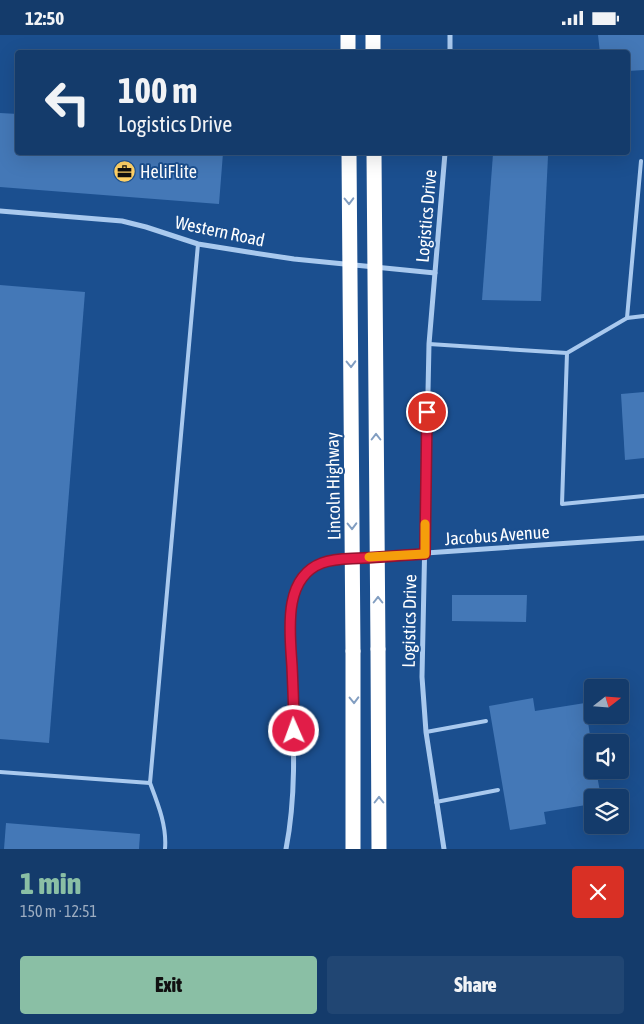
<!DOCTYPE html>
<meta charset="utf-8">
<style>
body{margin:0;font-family:"Asap Condensed",sans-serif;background:#214673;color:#f1f3f6;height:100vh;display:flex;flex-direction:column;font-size:19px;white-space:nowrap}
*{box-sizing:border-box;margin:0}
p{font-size:16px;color:#9dadc1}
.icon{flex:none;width:28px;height:28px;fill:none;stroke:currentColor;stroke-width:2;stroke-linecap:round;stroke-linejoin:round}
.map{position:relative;height:814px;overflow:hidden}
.sheet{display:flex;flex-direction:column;background:#143b6b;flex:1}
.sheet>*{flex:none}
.banner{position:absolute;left:15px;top:15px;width:615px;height:105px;border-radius:5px;box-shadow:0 5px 20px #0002,0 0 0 1px #33557e;background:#143b6b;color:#f1f3f6;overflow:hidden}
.needle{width:32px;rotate:73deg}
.buttons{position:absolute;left:584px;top:644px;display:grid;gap:10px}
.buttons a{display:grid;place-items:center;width:45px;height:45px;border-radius:5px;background:#143b6b;box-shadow:0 5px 20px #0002,0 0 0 1px #33557e;font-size:25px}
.pin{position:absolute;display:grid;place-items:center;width:42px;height:42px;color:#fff;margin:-21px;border:2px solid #fff;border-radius:50%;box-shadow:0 1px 5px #0007}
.me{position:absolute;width:55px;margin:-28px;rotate:358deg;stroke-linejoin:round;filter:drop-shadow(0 0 4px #0008)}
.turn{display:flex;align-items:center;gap:18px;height:105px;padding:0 20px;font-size:22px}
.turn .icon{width:65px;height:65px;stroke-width:2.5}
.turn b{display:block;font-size:35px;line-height:42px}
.round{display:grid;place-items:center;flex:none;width:52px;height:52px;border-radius:5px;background:#214673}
.headline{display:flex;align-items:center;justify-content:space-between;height:85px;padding:0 20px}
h1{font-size:30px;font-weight:800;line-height:38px;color:#8abfa5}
.cta{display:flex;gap:10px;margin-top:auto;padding:10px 20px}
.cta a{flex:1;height:58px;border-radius:5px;background:#8abfa5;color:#111;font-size:20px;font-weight:800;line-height:58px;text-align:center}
.cta a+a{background:#214673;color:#f1f3f6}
.status{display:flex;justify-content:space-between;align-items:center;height:35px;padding:0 25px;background:#143b6b;direction:ltr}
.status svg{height:14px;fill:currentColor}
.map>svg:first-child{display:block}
.building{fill:#4478b7}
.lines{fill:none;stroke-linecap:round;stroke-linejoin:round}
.lane{stroke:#a9c9ee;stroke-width:4}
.street{stroke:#a9c9ee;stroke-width:5}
.highway{stroke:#fff;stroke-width:15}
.highway-bridge{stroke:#fff;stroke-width:15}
.oneway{stroke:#829ec1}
.route-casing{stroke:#92132f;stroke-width:12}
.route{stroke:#e11d48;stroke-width:9}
.slow{stroke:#f59e0b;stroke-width:9}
.labels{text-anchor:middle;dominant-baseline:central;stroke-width:4;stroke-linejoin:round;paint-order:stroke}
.poi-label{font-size:18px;fill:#fff;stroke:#1b4f8f;text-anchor:start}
.street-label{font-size:18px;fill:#fff;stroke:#1b4f8f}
</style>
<div class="status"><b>12:50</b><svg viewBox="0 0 49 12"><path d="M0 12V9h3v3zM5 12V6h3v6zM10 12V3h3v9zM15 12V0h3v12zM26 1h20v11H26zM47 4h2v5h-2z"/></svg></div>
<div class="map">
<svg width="644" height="814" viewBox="0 0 644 814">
<rect width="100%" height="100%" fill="#1b4f8f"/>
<!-- building -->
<g class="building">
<polygon points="598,0 644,0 644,35 628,36 628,18 600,18"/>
<polygon points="0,78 18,79 18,118 223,118 219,169 0,152"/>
<polygon points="493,119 548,121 541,266 482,265"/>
<polygon points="0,250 85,257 49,708 0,704"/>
<polygon points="644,357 644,423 625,425 621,359"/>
<polygon points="452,560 527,560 526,587 452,586"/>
<polygon points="533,663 535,676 585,668 592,713 592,735 596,735 601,762 592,762 592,769 544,777 546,789 510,795 489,671"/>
<polygon points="6,788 140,799 139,814 4,814"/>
</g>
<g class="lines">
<!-- lane -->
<g class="lane">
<polyline points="627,283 641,126"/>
<polyline points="429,309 567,318 627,283 644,281"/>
<polyline points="567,318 562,469 644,461"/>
<polyline points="426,697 486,686"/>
<polyline points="0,737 150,748 198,209"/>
<path d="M 150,748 C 158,769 167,791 165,814"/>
<polyline points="436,767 498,755"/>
</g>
<!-- street -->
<g class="street">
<polyline points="450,0 450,18"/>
<polyline points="0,176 122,186 146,192 198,209 248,217 294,224 435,238"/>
<path d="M 286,814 C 301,737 289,660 290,583 C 294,549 304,531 338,524 L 644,503"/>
<polyline points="444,814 426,697 422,642 429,309 445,118"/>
</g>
<!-- highway -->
<g class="highway">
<polyline points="348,0 348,18"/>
<polyline points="373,0 373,18"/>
<polyline points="378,614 379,814"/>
<polyline points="353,814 353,616"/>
</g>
<!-- highway-bridge -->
<g class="highway-bridge">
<polyline points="349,118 353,616"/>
<polyline points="374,118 378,614"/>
</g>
</g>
<!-- one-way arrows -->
<defs><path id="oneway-chevron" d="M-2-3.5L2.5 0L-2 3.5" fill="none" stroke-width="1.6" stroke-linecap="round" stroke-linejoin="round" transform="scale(1.25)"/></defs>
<g class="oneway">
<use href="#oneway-chevron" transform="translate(349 166) rotate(89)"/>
<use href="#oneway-chevron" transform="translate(351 329) rotate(89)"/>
<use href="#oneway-chevron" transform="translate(376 402) rotate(-90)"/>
<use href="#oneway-chevron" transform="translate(352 491) rotate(89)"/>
<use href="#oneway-chevron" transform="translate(378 565) rotate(-90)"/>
<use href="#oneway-chevron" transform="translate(354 665) rotate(89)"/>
<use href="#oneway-chevron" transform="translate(379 765) rotate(-90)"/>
</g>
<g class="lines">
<defs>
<path id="route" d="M 294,696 C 294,675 293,653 292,631 C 290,598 282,543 322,528 C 335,523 349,524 363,523 C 384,522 404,520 425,519 L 427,377"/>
</defs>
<!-- route casing -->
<use href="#route" class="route-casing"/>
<!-- route -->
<use href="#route" class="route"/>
<!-- slow -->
<polyline class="slow" points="369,522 425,519 425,489"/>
</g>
<!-- icons -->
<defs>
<symbol id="office-disc" viewBox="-11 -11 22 22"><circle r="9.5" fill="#ffd166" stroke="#1b4f8f"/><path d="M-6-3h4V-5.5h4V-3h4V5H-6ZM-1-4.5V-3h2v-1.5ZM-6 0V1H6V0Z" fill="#111"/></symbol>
</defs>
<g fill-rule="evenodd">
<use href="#office-disc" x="112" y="124" width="25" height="25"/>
</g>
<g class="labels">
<!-- poi labels -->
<g class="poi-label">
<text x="140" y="136">HeliFlite</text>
</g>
<!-- street labels -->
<g class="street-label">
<text transform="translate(426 181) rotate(-85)">Logistics Drive</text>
<text transform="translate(220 196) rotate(12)">Western Road</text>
<text transform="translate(333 451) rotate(-91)">Lincoln Highway</text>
<text transform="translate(497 500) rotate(-4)">Jacobus Avenue</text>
<text transform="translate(409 586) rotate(-89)">Logistics Drive</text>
</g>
</g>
</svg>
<div class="buttons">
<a><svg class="needle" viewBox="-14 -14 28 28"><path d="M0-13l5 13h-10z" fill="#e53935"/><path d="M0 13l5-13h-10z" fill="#9dadc1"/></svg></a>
<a><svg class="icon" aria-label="sound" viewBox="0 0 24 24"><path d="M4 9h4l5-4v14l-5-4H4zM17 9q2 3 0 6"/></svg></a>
<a><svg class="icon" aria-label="layers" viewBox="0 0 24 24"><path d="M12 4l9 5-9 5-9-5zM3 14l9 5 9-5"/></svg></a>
</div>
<div class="pin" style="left:427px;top:377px;background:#d93025"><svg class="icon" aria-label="arrive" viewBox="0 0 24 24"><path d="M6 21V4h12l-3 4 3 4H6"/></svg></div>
<svg class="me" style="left:294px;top:696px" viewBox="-20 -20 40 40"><circle r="17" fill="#e11d48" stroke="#fff" stroke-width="3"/><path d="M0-11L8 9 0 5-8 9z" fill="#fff"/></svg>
<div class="banner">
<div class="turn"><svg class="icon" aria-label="left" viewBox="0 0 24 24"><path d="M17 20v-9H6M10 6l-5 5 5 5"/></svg><div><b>100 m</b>Logistics Drive</div></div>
</div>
</div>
<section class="sheet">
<div class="headline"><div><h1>1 min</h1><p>150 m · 12:51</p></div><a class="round" style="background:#d93025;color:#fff"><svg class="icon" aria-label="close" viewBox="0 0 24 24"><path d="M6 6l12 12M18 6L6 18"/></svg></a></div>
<div class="cta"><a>Exit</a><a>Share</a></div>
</section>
